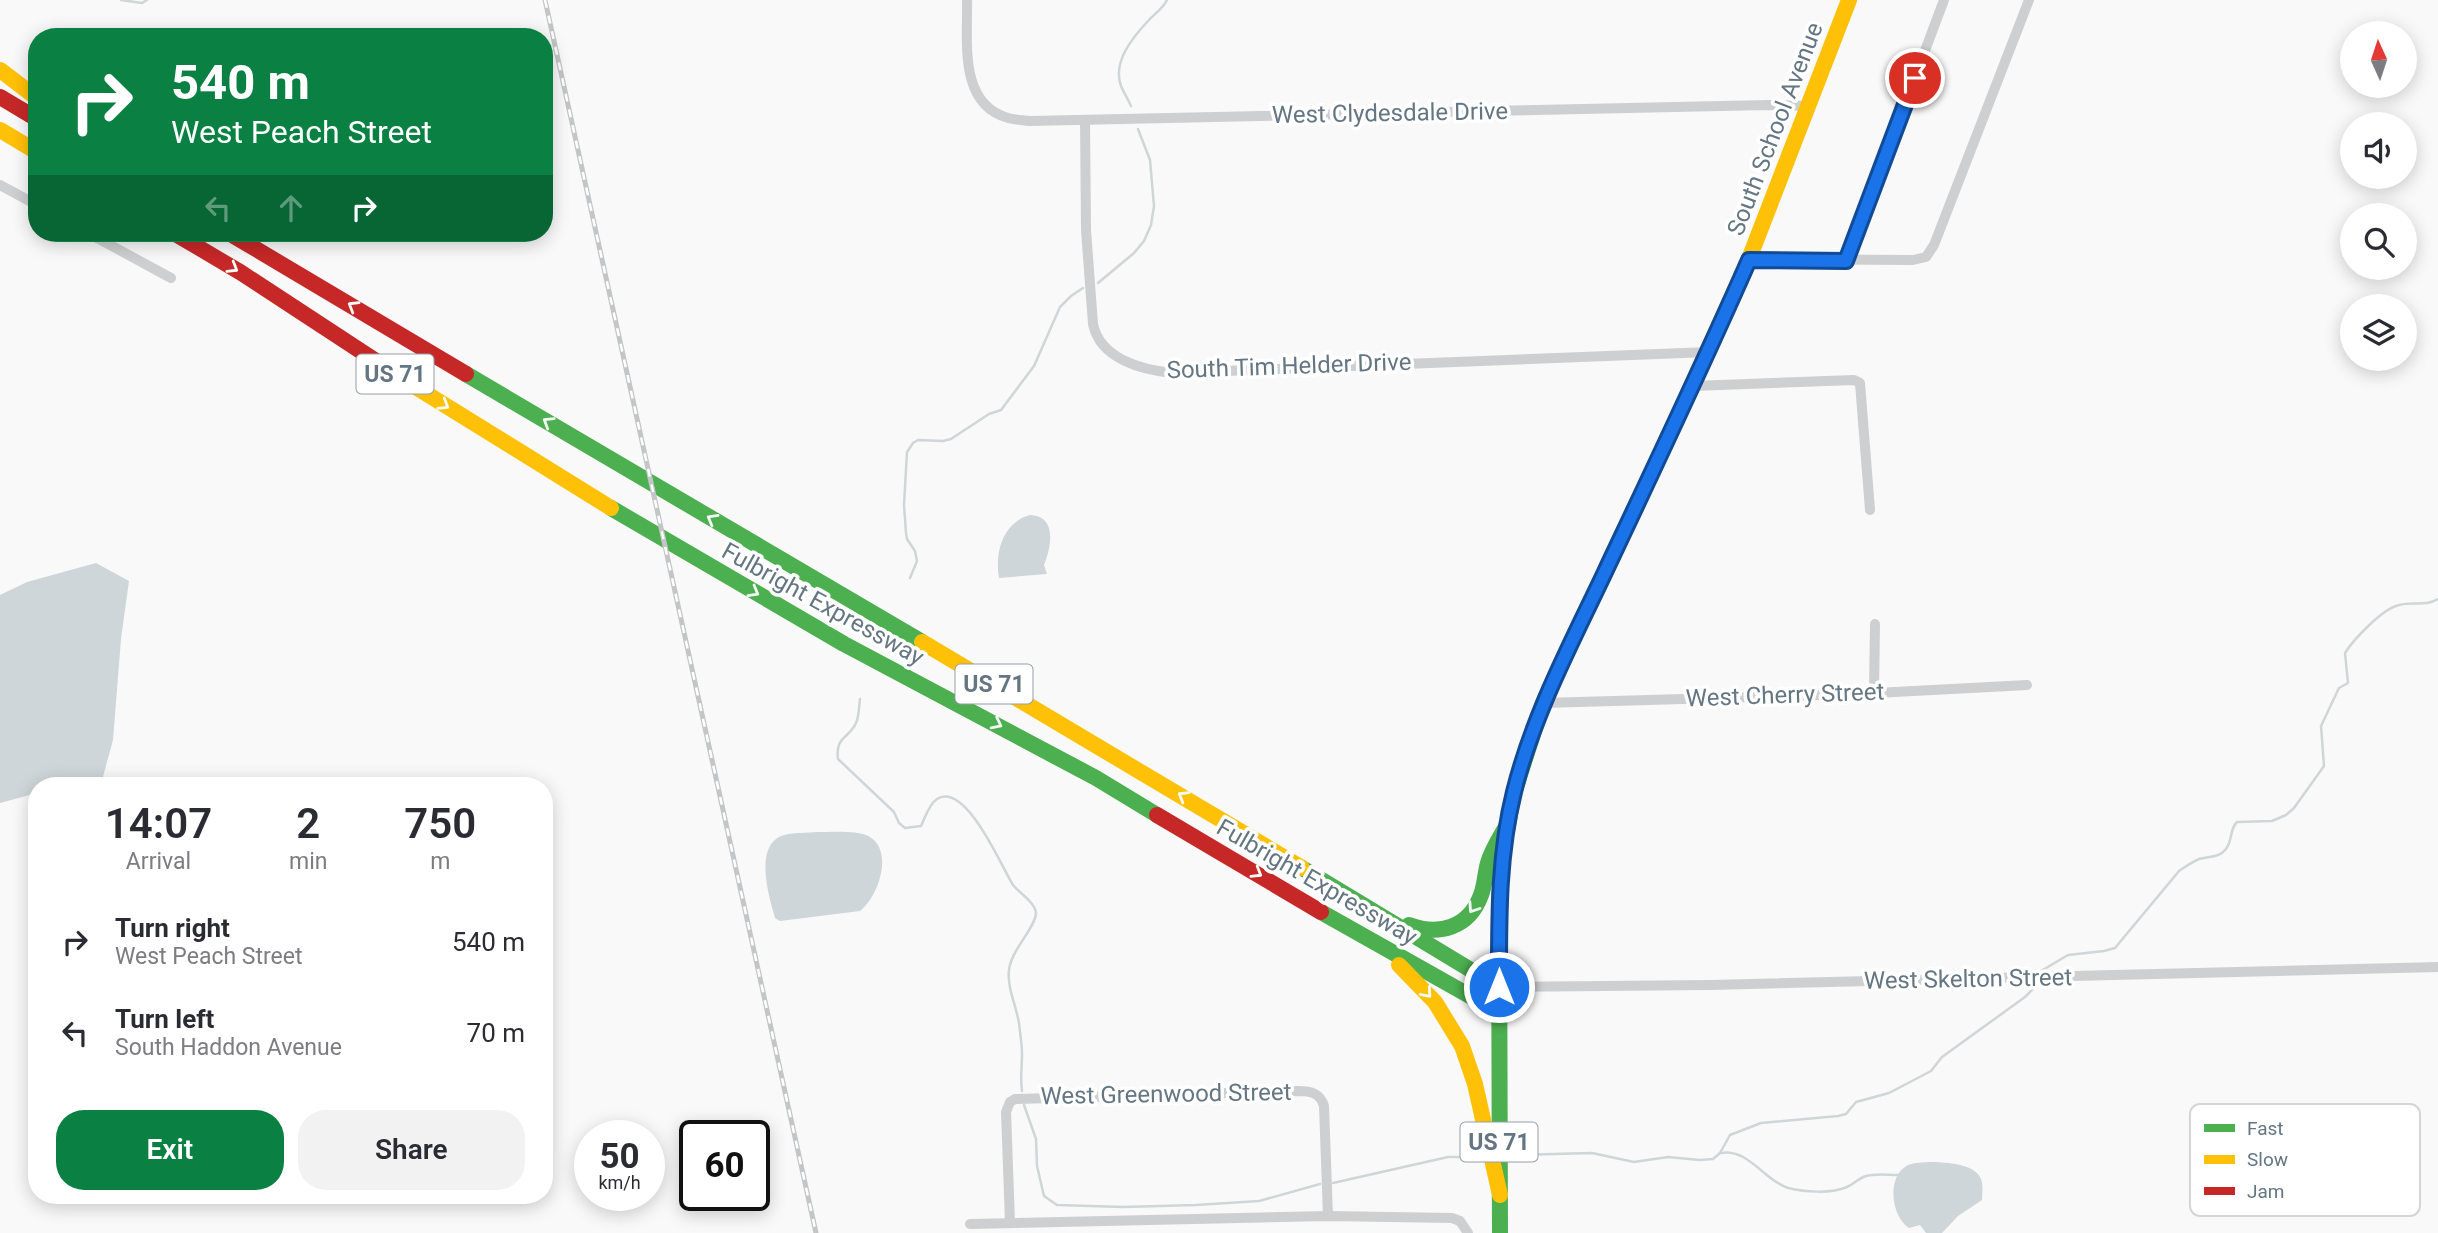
<!DOCTYPE html>
<style>
body{margin:0;font-family:Roboto,sans-serif;background:#f2f2f3;color:#2b2b33;height:100vh;display:flex;flex-direction:column;font-size:26px;white-space:nowrap}
*{box-sizing:border-box;margin:0}
p{font-size:23px;color:#7c7c81}
.icon{flex:none;width:38px;height:38px;fill:none;stroke:currentColor;stroke-width:2;stroke-linecap:round;stroke-linejoin:round}
.map{position:relative;flex:1;overflow:hidden}
.drawer{position:absolute;left:28px;top:777px;width:525px;height:427px;display:flex;flex-direction:column;background:#fff;border-radius:28px;box-shadow:0 4px 18px #0003}
.drawer>*{flex:none}
.hud{position:absolute;left:28px;top:28px;width:525px;height:214px;border-radius:28px;box-shadow:0 4px 18px #0003;background:#0b8043;color:#fff;overflow:hidden}
.needle{width:46px;rotate:357deg}
.fabs{position:absolute;left:2340px;top:21px;display:grid;gap:14px}
.fabs a{display:grid;place-items:center;width:77px;height:77px;border-radius:50%;background:#fff;box-shadow:0 4px 18px #0003;font-size:35px}
.speed{position:absolute;left:574px;top:1120px;display:flex;gap:14px;font-size:35px;font-weight:700;text-align:center}
.speed>*{display:grid;place-content:center;width:91px;height:91px;border-radius:50%;background:#fff;box-shadow:0 4px 18px #0003;line-height:1}
.speed small{font-size:18px;font-weight:400}
.speed .limit{border:4px solid #111;border-radius:10px;background:#fff;color:#111}
.pin{position:absolute;display:grid;place-items:center;width:60px;height:60px;color:#fff;margin:-30px;border:4px solid #fff;border-radius:50%;box-shadow:0 2px 7px #0007}
.me{position:absolute;width:77px;margin:-38px;rotate:0deg;stroke-linejoin:round;filter:drop-shadow(0 0 5px #0008)}
.turn{display:flex;align-items:center;gap:24px;height:147px;padding:0 28px;font-size:32px}
.turn .icon{width:91px;height:91px;stroke-width:2.5}
.turn b{display:block;font-size:49px;line-height:60px}
.lanes{display:flex;align-items:center;height:66px;padding:0 28px;background:#0003;justify-content:center;gap:35px;direction:ltr}
.lanes .off{opacity:.35}
.eta{display:flex;justify-content:space-evenly;align-items:center;height:119px;text-align:center}
.eta b{font-size:42px;font-weight:600;line-height:49px}
.button{display:flex;gap:14px;margin-top:auto;padding:14px 28px}
.button a{flex:1;height:80px;border-radius:28px;background:#0b8043;color:#fff;font-size:28px;font-weight:600;line-height:80px;text-align:center}
.button a+a{background:#f2f2f3;color:#2b2b33}
ul{padding:0;list-style:none}
li{display:flex;align-items:center;gap:21px;height:91px;padding:0 28px}
li div{flex:1}
li b{display:block;font-size:26px}
li em{font-style:normal}
.map>svg:first-child{display:block}
.water{fill:#ced6d9}
.lines{fill:none;stroke-linecap:round;stroke-linejoin:round}
.stream{stroke:#ced6d9;stroke-width:2.5}
.street{stroke:#cecfd0;stroke-width:10}
.fast{stroke:#4caf50;stroke-width:16}
.slow{stroke:#ffc107;stroke-width:16}
.jam{stroke:#c62828;stroke-width:16}
.rail-casing{stroke:#c3c5c6;stroke-width:5}
.rail{stroke:#fff;stroke-width:2.5;stroke-dasharray:8;stroke-linecap:butt}
.oneway{stroke:#f6fbf6}
.route-casing{stroke:#114b97;stroke-width:18}
.route{stroke:#1a73e8;stroke-width:12}
.labels{text-anchor:middle;dominant-baseline:central;stroke-width:7;stroke-linejoin:round;paint-order:stroke}
.shield{fill:#fff;stroke:#939fa8;stroke-width:2}
.shield-label{font-size:23px;font-weight:bold;fill:#657683}
.street-label{font-size:24px;fill:#657683;stroke:#fff}
.key{fill:#fff;stroke:#d1d6da;stroke-width:2}
.key-label{font-size:19px;fill:#657683}
</style>
<div class="map">
<svg width="2438" height="1233" viewBox="0 0 2438 1233">
<rect width="100%" height="100%" fill="#f9f9f9"/>
<!-- water -->
<g class="water">
<path d="M 1030,515 C 1058,516 1051,548 1044,565 L 1047,574 L 999,578 C 995,555 1001,523 1030,515 Z"/>
<polygon points="96,563 129,581 121,639 113,740 101,784 98,786 37,786 37,793 0,803 0,595 27,582"/>
<path d="M 819,832 C 832,832 860,830 870,837 C 894,852 878,897 860,911 L 780,921 L 775,918 C 769,897 754,848 781,836 C 792,832 808,833 819,832 Z"/>
<path d="M 1936,1162 C 1950,1163 1978,1164 1982,1182 C 1983,1188 1982,1195 1982,1200 L 1958,1216 L 1942,1233 L 1926,1233 L 1920,1225 L 1909,1228 C 1891,1216 1886,1176 1908,1165 C 1916,1162 1928,1162 1936,1162 Z"/>
</g>
<g class="lines">
<!-- stream -->
<g class="stream">
<polyline points="121,0 142,3 147,0"/>
<path d="M 1131,106 C 1128,99 1124,93 1121,86 C 1112,62 1133,37 1148,21 C 1155,13 1162,10 1167,0"/>
<polyline points="1098,283 1134,253 1144,241 1151,225 1154,206 1150,160 1138,129"/>
<polyline points="910,578 917,561 915,551 907,539 906,533 904,505 907,452 913,443 918,440 943,441 951,439 989,414 1001,410 1034,366 1060,307 1071,296 1083,288"/>
<path d="M 860,699 C 859,706 859,717 856,723 C 849,739 835,736 838,759 L 894,812 L 899,823 L 905,828 L 921,826 C 925,818 929,804 937,799 C 966,781 1002,868 1013,885 C 1019,893 1035,902 1036,913 C 1036,927 1011,950 1009,970 C 1007,988 1016,1005 1019,1023 C 1020,1033 1022,1044 1022,1054 C 1022,1068 1020,1078 1022,1091"/>
<path d="M 2041,971 L 2068,955 L 2104,951 L 2115,948 L 2179,871 C 2185,867 2192,862 2199,859 C 2209,856 2219,858 2226,849 C 2233,840 2229,830 2237,822 L 2272,821 L 2286,815 L 2294,808 L 2324,766 L 2321,726 L 2339,688 L 2348,683 L 2345,653 C 2354,639 2382,609 2399,605 C 2413,601 2425,607 2438,599"/>
<polyline points="1024,1105 1036,1139 1037,1166 1044,1196 1057,1205 1123,1207 1196,1205 1259,1201 1320,1184"/>
<path d="M 1721,1153 C 1748,1148 1765,1181 1788,1188 C 1804,1192 1831,1194 1847,1187 C 1854,1184 1859,1178 1866,1176 C 1876,1173 1888,1175 1899,1175"/>
<polyline points="1518,1155 1592,1153 1634,1162 1668,1157 1700,1160 1713,1159 1720,1153 1730,1135 1761,1123 1838,1116 1846,1114 1856,1102 1889,1093 1931,1071 1942,1057 2025,997 2038,984"/>
<polyline points="1333,1183 1448,1157 1473,1157"/>
</g>
<!-- street -->
<g class="street">
<path d="M 967,0 C 968,41 958,104 1008,118 C 1015,120 1023,120 1030,121 L 1768,105 L 1810,106"/>
<path d="M 1085,120 L 1086,230 L 1093,324 C 1100,359 1142,370 1173,373 L 1709,352"/>
<polyline points="0,185 37,205"/>
<polyline points="88,233 171,278"/>
<polyline points="1749,259 1913,260 1926,257 1934,245 2029,0"/>
<polyline points="1846,261 1944,0"/>
<polyline points="1693,386 1854,380 1860,383 1870,510"/>
<polyline points="1874,693 1875,624"/>
<polyline points="1543,703 1857,694 2027,685"/>
<polyline points="1499,987 1710,985 2438,967"/>
<path d="M 1010,1223 L 1006,1112 L 1010,1102 L 1015,1099 L 1298,1091 C 1311,1091 1320,1093 1324,1106 L 1328,1216"/>
<polyline points="970,1224 1328,1216 1452,1218 1460,1221 1468,1233"/>
</g>
<!-- fast -->
<g class="fast">
<polyline points="466,374 922,642"/>
<polyline points="611,508 844,644 1096,778 1157,815"/>
<polyline points="1302,868 1499,987 1483,999 1470,996 1321,912"/>
<path d="M 1409,925 C 1439,936 1469,928 1481,895 C 1485,885 1485,873 1488,863 C 1492,849 1501,836 1508,823"/>
<polyline points="1500,1233 1499,900 1504,846 1514,793 1543,703 1657,462"/>
</g>
<!-- slow -->
<g class="slow">
<polyline points="0,70 37,98"/>
<polyline points="0,130 37,152"/>
<polyline points="414,386 611,508"/>
<polyline points="1657,462 1749,259 1849,0"/>
<polyline points="922,642 1302,868"/>
<polyline points="1399,965 1435,1002 1462,1046 1475,1084 1500,1195"/>
</g>
<!-- jam -->
<g class="jam">
<polyline points="0,97 37,119"/>
<polyline points="174,233 240,272 414,386"/>
<polyline points="229,233 466,374"/>
<polyline points="1157,815 1321,912"/>
</g>
<defs>
<polyline id="rail" points="545,0 816,1233"/>
</defs>
<!-- rail casing -->
<use href="#rail" class="rail-casing"/>
<!-- rail -->
<use href="#rail" class="rail"/>
</g>
<!-- one-way arrows -->
<defs><path id="oneway-chevron" d="M-2-3.5L2.5 0L-2 3.5" fill="none" stroke-width="1.6" stroke-linecap="round" stroke-linejoin="round" transform="scale(1.75)"/></defs>
<g class="oneway">
<use href="#oneway-chevron" transform="translate(233 268) rotate(31)"/>
<use href="#oneway-chevron" transform="translate(353 306) rotate(-149)"/>
<use href="#oneway-chevron" transform="translate(444 405) rotate(32)"/>
<use href="#oneway-chevron" transform="translate(548 422) rotate(-148)"/>
<use href="#oneway-chevron" transform="translate(712 519) rotate(-150)"/>
<use href="#oneway-chevron" transform="translate(754 592) rotate(30)"/>
<use href="#oneway-chevron" transform="translate(997 724) rotate(27)"/>
<use href="#oneway-chevron" transform="translate(1183 796) rotate(-149)"/>
<use href="#oneway-chevron" transform="translate(1257 873) rotate(31)"/>
<use href="#oneway-chevron" transform="translate(1473 908) rotate(124)"/>
<use href="#oneway-chevron" transform="translate(1427 993) rotate(49)"/>
</g>
<g class="lines">
<defs>
<path id="route" d="M 1499,987 C 1499,921 1498,856 1514,792 C 1533,715 1571,644 1605,572 C 1654,468 1703,365 1749,260 L 1846,261 L 1915,78"/>
</defs>
<!-- route casing -->
<use href="#route" class="route-casing"/>
<!-- route -->
<use href="#route" class="route"/>
</g>
<g class="labels">
<!-- shield labels -->
<g class="shield">
<rect x="356.5" y="354.5" width="77" height="39" rx="5"/>
<rect x="955.5" y="664.5" width="77" height="39" rx="5"/>
<rect x="1460.5" y="1122.5" width="77" height="39" rx="5"/>
</g>
<g class="shield-label">
<text x="395" y="374">US 71</text>
<text x="994" y="684">US 71</text>
<text x="1499" y="1142">US 71</text>
</g>
<!-- street labels -->
<g class="street-label">
<text transform="translate(1390 113) rotate(-1)">West Clydesdale Drive</text>
<text transform="translate(1775 129) rotate(-69)">South School Avenue</text>
<text transform="translate(1289 366) rotate(-2)">South Tim Helder Drive</text>
<text transform="translate(823 604) rotate(29)">Fulbright Expressway</text>
<text transform="translate(1785 695) rotate(-2)">West Cherry Street</text>
<text transform="translate(1317 882) rotate(30)">Fulbright Expressway</text>
<text transform="translate(1968 979) rotate(-1)">West Skelton Street</text>
<text transform="translate(1166 1094) rotate(-1)">West Greenwood Street</text>
</g>
</g>
<!-- legend -->
<rect x="2190" y="1104" width="230" height="112" rx="10" class="key"/>
<rect x="2204" y="1124" width="31" height="8" fill="#4caf50"/>
<rect x="2204" y="1155" width="31" height="9" fill="#ffc107"/>
<rect x="2204" y="1187" width="31" height="8" fill="#c62828"/>
<g class="key-label">
<text x="2247" y="1135">Fast</text>
<text x="2247" y="1166">Slow</text>
<text x="2247" y="1198">Jam</text>
</g>
</svg>
<div class="fabs">
<a><svg class="needle" viewBox="-14 -14 28 28"><path d="M0-13l5 13h-10z" fill="#e53935"/><path d="M0 13l5-13h-10z" fill="#7c7c81"/></svg></a>
<a><svg class="icon" aria-label="sound" viewBox="0 0 24 24"><path d="M4 9h4l5-4v14l-5-4H4zM17 9q2 3 0 6"/></svg></a>
<a><svg class="icon" aria-label="search" viewBox="0 0 24 24"><circle cx="10" cy="10" r="6"/><path d="M15 15l6 6"/></svg></a>
<a><svg class="icon" aria-label="layers" viewBox="0 0 24 24"><path d="M12 4l9 5-9 5-9-5zM3 14l9 5 9-5"/></svg></a>
</div>
<div class="speed"><div>50<small>km/h</small></div><div class="limit">60</div></div>
<div class="pin" style="left:1915px;top:78px;background:#d93025"><svg class="icon" aria-label="arrive" viewBox="0 0 24 24"><path d="M6 21V4h12l-3 4 3 4H6"/></svg></div>
<svg class="me" style="left:1499px;top:987px" viewBox="-20 -20 40 40"><circle r="17" fill="#1a73e8" stroke="#fff" stroke-width="3"/><path d="M0-11L8 9 0 5-8 9z" fill="#fff"/></svg>
<div class="hud">
<div class="turn"><svg class="icon" aria-label="right" viewBox="0 0 24 24"><path d="M7 20v-9h11M14 6l5 5-5 5"/></svg><div><b>540 m</b>West Peach Street</div></div>
<div class="lanes"><svg class="icon off" aria-label="left" viewBox="0 0 24 24"><path d="M17 20v-9H6M10 6l-5 5 5 5"/></svg><svg class="icon off" aria-label="ahead" viewBox="0 0 24 24"><path d="M12 20V5M6 11l6-6 6 6"/></svg><svg class="icon" aria-label="right" viewBox="0 0 24 24"><path d="M7 20v-9h11M14 6l5 5-5 5"/></svg></div>
</div>
<section class="drawer">
<div class="eta">
<div><b>14:07</b><p>Arrival</p></div>
<div><b>2</b><p>min</p></div>
<div><b>750</b><p>m</p></div>
</div>
<ul>
<li><svg class="icon" aria-label="right" viewBox="0 0 24 24"><path d="M7 20v-9h11M14 6l5 5-5 5"/></svg><div><b>Turn right</b><p>West Peach Street</p></div><em>540 m</em></li>
<li><svg class="icon" aria-label="left" viewBox="0 0 24 24"><path d="M17 20v-9H6M10 6l-5 5 5 5"/></svg><div><b>Turn left</b><p>South Haddon Avenue</p></div><em>70 m</em></li>
</ul>
<div class="button"><a>Exit</a><a>Share</a></div>
</section>
</div>
